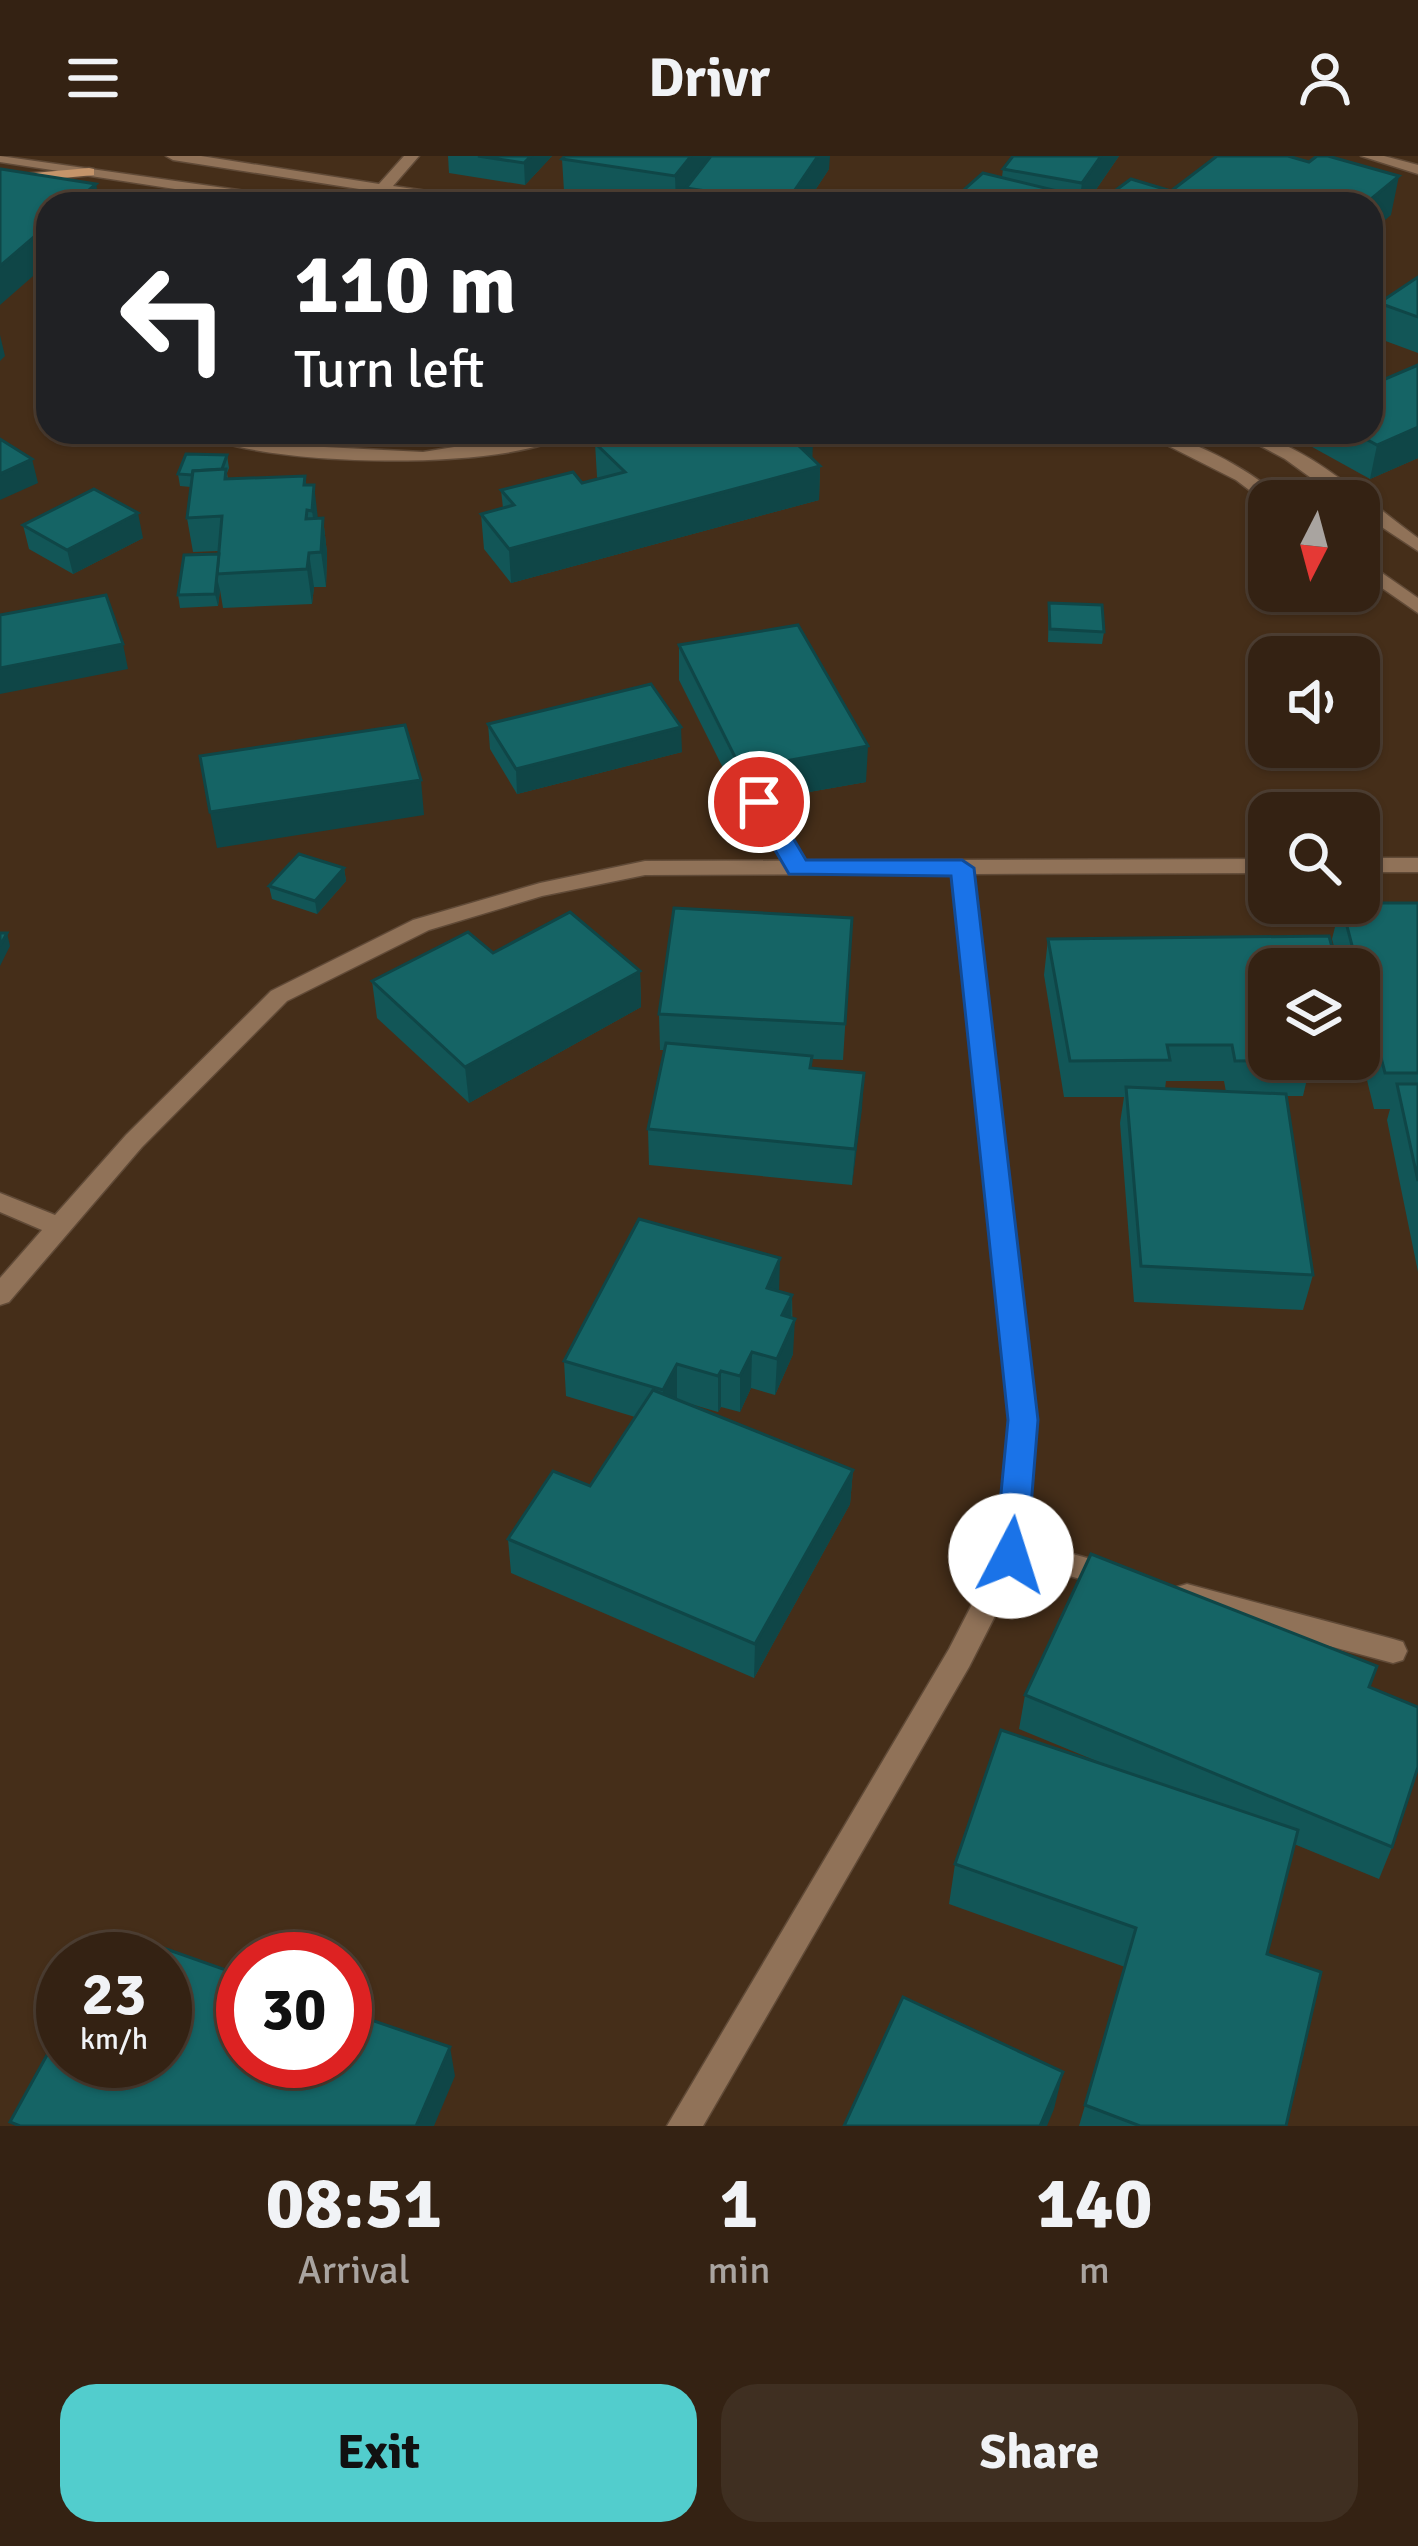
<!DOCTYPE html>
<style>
body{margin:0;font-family:Signika,sans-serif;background:#3f2f21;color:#f1f3f6;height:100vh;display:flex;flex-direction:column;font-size:45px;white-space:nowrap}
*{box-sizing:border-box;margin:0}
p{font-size:39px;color:#a9a4a0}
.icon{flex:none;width:66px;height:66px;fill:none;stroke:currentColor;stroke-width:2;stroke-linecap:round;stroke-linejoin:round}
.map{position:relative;height:1970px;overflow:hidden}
.panel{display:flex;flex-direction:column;background:#342213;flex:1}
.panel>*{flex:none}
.banner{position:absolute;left:36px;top:36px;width:1347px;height:252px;border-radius:36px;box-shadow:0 3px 9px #0004,0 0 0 3px #4e3f33;background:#202124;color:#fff;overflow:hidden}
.needle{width:78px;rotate:186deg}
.controls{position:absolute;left:1248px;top:324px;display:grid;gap:24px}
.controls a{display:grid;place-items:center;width:132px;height:132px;border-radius:24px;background:#342213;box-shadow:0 3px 9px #0004,0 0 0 3px #4e3f33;font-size:60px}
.speed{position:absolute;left:36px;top:1776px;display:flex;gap:24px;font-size:60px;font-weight:700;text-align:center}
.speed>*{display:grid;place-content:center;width:156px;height:156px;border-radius:50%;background:#342213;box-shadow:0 3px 9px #0004,0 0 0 3px #4e3f33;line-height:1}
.speed small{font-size:30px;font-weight:400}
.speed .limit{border:18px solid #d22;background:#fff;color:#111}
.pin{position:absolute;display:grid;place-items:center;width:102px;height:102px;color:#fff;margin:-51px;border:6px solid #fff;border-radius:50%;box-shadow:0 3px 12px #0007}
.me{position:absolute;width:132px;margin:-66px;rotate:5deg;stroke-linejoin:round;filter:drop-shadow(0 0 9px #0008)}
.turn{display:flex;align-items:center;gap:42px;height:252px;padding:0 60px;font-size:54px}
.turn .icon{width:156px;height:156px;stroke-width:2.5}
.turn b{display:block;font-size:84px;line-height:102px}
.eta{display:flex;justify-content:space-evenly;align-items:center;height:204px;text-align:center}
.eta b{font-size:72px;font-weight:700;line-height:84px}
.primary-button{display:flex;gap:24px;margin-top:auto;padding:24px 60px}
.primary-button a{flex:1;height:138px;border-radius:36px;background:#52cdcd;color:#111;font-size:48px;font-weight:700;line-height:138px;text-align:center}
.primary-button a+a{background:#3f2f21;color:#f1f3f6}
header{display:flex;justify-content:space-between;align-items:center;height:156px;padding:0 60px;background:#342213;font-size:54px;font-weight:700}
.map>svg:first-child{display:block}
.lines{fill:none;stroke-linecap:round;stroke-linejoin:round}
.lane-casing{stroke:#604a37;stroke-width:3}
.street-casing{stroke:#604a37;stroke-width:3}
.secondary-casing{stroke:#604a37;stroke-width:3}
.lane{fill:#907258;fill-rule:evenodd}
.street{fill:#907258;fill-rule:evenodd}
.secondary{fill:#c4946a;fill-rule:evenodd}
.wall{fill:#125657;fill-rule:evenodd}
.shaded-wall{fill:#0f4647}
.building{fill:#156465;stroke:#0f4647;stroke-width:3}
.route{fill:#1a73e8;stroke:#114b97;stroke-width:3}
</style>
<header><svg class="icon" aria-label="menu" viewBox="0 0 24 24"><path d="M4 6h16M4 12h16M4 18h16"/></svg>Drivr<svg class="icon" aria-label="person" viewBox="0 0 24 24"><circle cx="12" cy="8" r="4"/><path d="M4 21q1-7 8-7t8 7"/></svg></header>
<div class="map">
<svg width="1418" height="1970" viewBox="0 0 1418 1970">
<rect width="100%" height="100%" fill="#452e19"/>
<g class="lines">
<defs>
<polygon id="lane" points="759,640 769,646 809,712 806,717 790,717 787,712 749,646"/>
<g id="street">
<polygon points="0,0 302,43 310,48 272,48 0,6"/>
<polygon points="166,0 201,0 379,28 404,0 419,0 393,30 482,43 490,48 453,48 386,38 377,48 361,48 372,35 173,4"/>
<polygon points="1361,0 1384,0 1418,9 1418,18"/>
<path d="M 198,276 L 229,276 L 285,289 L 423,296 L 547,276 L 570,276 C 520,316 252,312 198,276 Z"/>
<path d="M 1141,276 C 1183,276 1254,315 1284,345 L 1269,345 L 1269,349 L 1236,324 Z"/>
<path d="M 1234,276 C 1295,276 1369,347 1418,382 L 1418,395 L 1359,356 L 1359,345 L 1343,345 L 1285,303 Z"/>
<polygon points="1359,401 1418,442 1418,457 1359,416"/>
<rect x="1359" y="702" width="59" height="14"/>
<polygon points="1269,703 1269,717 973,718 1036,1264 1026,1385 1123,1412 1127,1420 1123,1428 1113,1432 1022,1407 969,1511 703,1970 667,1970 949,1493 997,1400 1010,1264 952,718 645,719 542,740 429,774 287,845 142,991 9,1146 0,1149 0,1122 42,1074 0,1056 0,1037 55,1059 126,979 271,835 413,764 540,727 645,705"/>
<polygon points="1187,1428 1393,1483 1403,1486 1407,1495 1403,1504 1393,1507 1187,1452 1177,1449 1173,1440 1177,1431"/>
</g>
<polygon id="secondary" points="89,12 94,13 94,19 0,28 0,20"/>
</defs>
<!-- lane casing -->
<use href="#lane" class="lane-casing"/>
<!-- street casing -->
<use href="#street" class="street-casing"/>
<!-- secondary casing -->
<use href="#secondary" class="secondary-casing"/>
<!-- lane -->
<use href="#lane" class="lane"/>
<!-- street -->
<use href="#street" class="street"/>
<!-- secondary -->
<use href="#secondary" class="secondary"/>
</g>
<!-- wall -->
<g class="wall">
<polygon points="448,0 552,0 525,29 449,17"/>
<polygon points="1119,0 1086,48 948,48 1002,21 1003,13"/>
<polygon points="562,3 829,13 806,48 687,48 687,38 679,48 650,48 564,35"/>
<polygon points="1418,121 1418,197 1372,180 1379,147"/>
<polygon points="1418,209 1418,302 1370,323 1305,287 1308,276 1371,276"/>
<polygon points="656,286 812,303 820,310 819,344 511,427 484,393 481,358 503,352 501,334 582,327 599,323 597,321 595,287"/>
<polygon points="227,299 229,312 227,317 228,323 305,320 306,329 318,363 323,362 327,397 326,431 314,431 312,448 223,452 220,434 218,450 180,452 178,439 219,398 219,395 193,396 187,362 191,331 180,330 178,318"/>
<polygon points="23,369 143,382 73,418 29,393"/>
<polygon points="1049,447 1104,476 1102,488 1048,486"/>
<polygon points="679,489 866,626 741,648 679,524"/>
<polygon points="488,568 682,596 517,638 490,593"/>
<polygon points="344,712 346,725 317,758 272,743 269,730"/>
<polygon points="1341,747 1418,747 1418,1116 1387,964 1390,953 1374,953 1359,891 1359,813 1340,813 1332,783"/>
<polygon points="852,762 843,904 812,903 811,912 864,917 852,1029 649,1009 648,973 664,894 660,894 659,858"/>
<path d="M 1048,783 L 1269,903 L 1355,903 L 1350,922 L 1307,923 L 1303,940 L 1287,940 L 1313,1119 L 1303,1154 L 1134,1146 L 1120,967 L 1124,941 L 1064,941 L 1044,819 ZM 1166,925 L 1224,925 L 1226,936 L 1165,933 Z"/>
<polygon points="493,797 640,815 641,851 469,947 377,862 372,825"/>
<polygon points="779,1136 792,1139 793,1198 775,1239 751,1232 740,1256 721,1251 718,1256 677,1244 853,1314 850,1348 754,1522 511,1417 508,1383 590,1330 635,1261 566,1240 564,1205"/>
<polygon points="1369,1531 1392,1691 1379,1723 1294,1688 1267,1798 1286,1970 1079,1970 1125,1811 949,1748 955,1708 1111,1611 1019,1573 1025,1539"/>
</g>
<!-- shaded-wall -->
<g class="shaded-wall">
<polygon points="531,0 552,0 525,29 524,7"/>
<polygon points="691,0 715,0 686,32 687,38 679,48 676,48 675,20"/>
<polygon points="818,0 830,0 829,13 806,48 786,48"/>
<polygon points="1101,0 1119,0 1086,48 1079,48 1082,27"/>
<polygon points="1399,20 1391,59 1371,76 1371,48 1365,48"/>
<polygon points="96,28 100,48 73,48"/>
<polygon points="48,69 48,107 0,149 0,110"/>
<polygon points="0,179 5,200 0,205"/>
<polygon points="1418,271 1418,302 1370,323 1377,289"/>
<polygon points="813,285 812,312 820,310 819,344 511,427 509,393"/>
<polygon points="32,303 38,327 0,344 0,318"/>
<polygon points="314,329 318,363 317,389 312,355"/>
<polygon points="138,357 143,382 73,418 67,394"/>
<polygon points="323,362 327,397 326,431 321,396"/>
<polygon points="309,397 314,431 312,448 307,413"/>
<polygon points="217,422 220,434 218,450 215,438"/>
<polygon points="123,488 128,513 0,538 0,512"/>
<polygon points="681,571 682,596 517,638 516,613"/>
<polygon points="868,590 866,626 741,648 741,613"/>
<polygon points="421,624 424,659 217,692 210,656"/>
<polygon points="344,712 346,725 317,758 315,745"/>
<polygon points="7,777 10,790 0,810 0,790"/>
<polygon points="640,815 641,851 469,947 465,911"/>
<polygon points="864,917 862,953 852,1029 855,993"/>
<polygon points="780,1102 779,1138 767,1132"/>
<polygon points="792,1139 791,1172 795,1163 793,1198 775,1239 777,1203 782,1159"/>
<polygon points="752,1196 751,1232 740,1256 740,1220"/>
<polygon points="677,1208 677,1244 664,1270 663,1234"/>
<polygon points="721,1215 721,1251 718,1256 718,1220"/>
<polygon points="853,1314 850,1348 754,1522 755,1488"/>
<polygon points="450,1891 455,1920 434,1970 416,1970"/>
<polygon points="1063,1916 1054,1953 1047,1970 1040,1970"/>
</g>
<!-- building -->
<g class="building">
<polygon points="478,0 531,0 524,7"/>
<polygon points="565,0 691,0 675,20 562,3"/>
<polygon points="711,0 818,0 786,47 686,32"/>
<polygon points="1013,0 1101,0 1082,27 1003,13"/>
<polygon points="1217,0 1288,0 1309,6 1317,0 1328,0 1399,20 1365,48 1097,48 1131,23 1171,35"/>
<polygon points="0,13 1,13 96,28 73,48 48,48 48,69 0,110"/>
<polygon points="983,17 1074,39 1065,48 948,48"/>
<polygon points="1418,121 1418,161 1379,147"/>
<polygon points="1418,209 1418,271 1377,289 1353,276 1371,276 1371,229"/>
<polygon points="638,276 647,276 656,286 694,276 804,276 813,285 798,289 820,310 509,393 481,358 514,349 501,334 573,316 582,327 625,316 595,287"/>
<polygon points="0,283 32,303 0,318"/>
<polygon points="186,298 227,299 222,313 193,315 192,319 178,318"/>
<polygon points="226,313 225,323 305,320 304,329 314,329 312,355 307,354 306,363 323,362 321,396 309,397 307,413 217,418 222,360 187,362 193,315"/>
<polygon points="94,333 138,357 67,394 23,369"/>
<polygon points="219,398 215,438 178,439 184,399"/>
<polygon points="106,439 123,488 0,512 0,459"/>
<polygon points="1049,447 1102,449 1104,476 1050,473"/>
<polygon points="798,469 868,590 741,613 679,489"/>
<polygon points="651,528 681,571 516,613 488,568"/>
<polygon points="405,569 421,624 210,656 200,600"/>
<polygon points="299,698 344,712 315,745 269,730"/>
<polygon points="1341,747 1418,747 1418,917 1385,917"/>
<polygon points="674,752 852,762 845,868 659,858"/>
<polygon points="570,756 640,815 465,911 372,825 468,776 493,797"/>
<polygon points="0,777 7,777 0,790"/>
<polygon points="1329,780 1338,813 1269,813 1269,903 1312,904 1235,905 1232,889 1167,889 1170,904 1070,905 1048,783"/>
<polygon points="666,887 812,900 810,912 864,917 855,993 648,973"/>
<polygon points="1397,928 1418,928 1418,1025"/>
<polygon points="1126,931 1286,938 1313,1119 1141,1110"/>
<polygon points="639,1063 780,1102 767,1132 792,1139 782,1159 795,1163 777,1203 752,1196 740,1220 721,1215 718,1220 677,1208 663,1234 564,1205"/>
<polygon points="653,1234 853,1314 755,1488 508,1383 553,1315 590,1330"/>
<polygon points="1091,1398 1377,1510 1369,1531 1418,1551 1418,1611 1392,1691 1025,1539"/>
<polygon points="1001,1574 1298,1674 1267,1798 1321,1816 1286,1970 1140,1970 1085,1949 1136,1772 955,1708"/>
<polygon points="115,1775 243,1820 243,1905 345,1905 345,1855 450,1891 416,1970 20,1970 10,1966 63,1870 63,1905 165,1905 165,1803 100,1803"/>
<polygon points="903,1841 1063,1916 1040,1970 844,1970"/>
</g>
<!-- route -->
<polygon class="route" points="759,638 768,640 806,704 962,704 974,712 1038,1264 1027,1400 1023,1409 1011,1413 1000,1409 995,1400 1008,1264 951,720 789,718 747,646"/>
</svg>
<div class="controls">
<a><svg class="needle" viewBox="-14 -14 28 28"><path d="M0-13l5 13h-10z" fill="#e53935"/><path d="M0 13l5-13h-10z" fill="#a9a4a0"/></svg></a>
<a><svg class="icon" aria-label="sound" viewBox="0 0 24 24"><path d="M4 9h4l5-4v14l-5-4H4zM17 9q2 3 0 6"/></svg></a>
<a><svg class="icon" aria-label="search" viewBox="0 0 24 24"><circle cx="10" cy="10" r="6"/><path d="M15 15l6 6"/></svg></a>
<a><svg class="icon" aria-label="layers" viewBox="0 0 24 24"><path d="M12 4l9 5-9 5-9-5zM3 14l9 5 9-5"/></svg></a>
</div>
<div class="speed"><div>23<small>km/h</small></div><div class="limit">30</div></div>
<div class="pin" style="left:759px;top:646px;background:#d93025"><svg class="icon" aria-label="arrive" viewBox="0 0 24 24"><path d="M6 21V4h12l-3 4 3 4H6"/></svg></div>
<svg class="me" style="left:1011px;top:1400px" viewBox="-20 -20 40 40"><circle r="19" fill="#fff"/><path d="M0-13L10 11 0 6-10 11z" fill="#1a73e8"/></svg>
<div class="banner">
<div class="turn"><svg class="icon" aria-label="left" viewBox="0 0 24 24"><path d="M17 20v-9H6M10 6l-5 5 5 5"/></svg><div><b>110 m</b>Turn left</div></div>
</div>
</div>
<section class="panel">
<div class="eta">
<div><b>08:51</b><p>Arrival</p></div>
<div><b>1</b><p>min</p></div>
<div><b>140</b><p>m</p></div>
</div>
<div class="primary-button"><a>Exit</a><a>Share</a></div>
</section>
